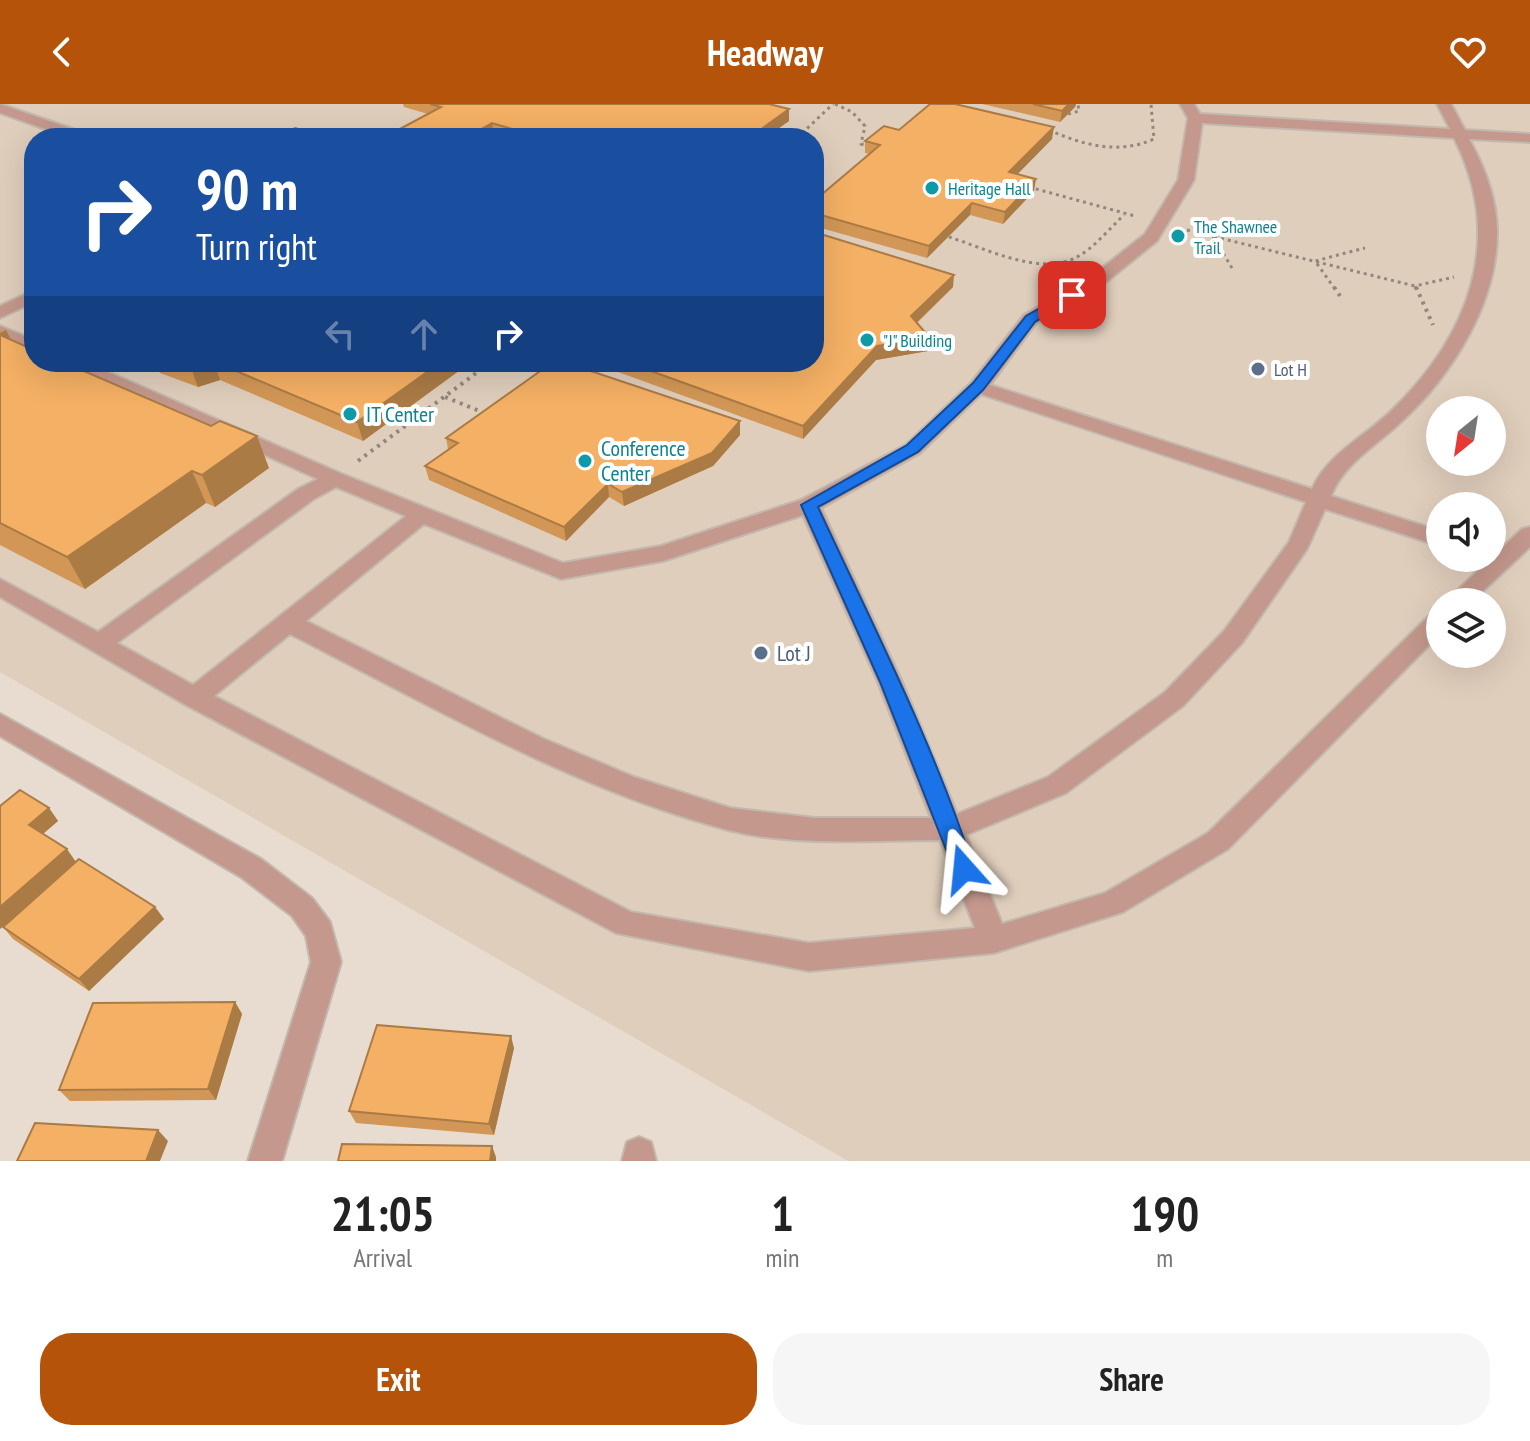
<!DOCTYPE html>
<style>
body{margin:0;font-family:"PT Sans Narrow",sans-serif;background:#f6f6f6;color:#222;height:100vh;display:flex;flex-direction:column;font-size:30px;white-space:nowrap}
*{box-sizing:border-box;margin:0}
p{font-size:26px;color:#767676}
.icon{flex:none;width:44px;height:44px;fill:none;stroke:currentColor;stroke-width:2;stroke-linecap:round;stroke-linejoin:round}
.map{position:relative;height:1057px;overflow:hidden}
.side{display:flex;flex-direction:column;background:#fff;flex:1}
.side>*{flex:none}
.top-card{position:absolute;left:24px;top:24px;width:800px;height:244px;border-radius:32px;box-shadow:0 8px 32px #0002;background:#1a4fa0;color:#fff;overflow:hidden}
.needle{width:52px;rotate:210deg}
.buttons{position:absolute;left:1426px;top:292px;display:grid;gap:16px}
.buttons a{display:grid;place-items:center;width:80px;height:80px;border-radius:50%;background:#fff;box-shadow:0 8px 32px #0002;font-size:40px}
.pin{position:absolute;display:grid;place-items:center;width:68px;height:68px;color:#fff;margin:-34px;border-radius:16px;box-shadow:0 4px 12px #0006}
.me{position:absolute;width:88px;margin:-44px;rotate:342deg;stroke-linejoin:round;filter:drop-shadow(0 0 6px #0008)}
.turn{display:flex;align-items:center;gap:28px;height:168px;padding:0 40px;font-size:36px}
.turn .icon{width:104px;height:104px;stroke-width:2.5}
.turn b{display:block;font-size:56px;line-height:68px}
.lanes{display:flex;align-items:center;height:76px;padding:0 40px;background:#0003;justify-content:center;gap:40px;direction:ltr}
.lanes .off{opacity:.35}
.eta{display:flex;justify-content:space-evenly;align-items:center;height:136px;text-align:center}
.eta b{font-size:48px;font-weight:800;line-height:56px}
.cta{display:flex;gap:16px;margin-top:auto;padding:16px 40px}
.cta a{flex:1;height:92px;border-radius:32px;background:#b45309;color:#fff;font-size:32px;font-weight:800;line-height:92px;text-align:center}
.cta a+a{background:#f6f6f6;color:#222}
header{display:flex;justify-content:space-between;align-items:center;height:104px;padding:0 40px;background:#b45309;color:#fff;font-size:36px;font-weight:800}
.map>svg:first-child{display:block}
.built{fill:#e0cebc;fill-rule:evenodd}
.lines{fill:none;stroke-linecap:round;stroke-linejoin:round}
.minor-casing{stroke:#c3b8ad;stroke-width:4}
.path-far1{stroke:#90887f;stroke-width:3;stroke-dasharray:3 4;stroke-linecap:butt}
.path{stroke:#90887f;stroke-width:4;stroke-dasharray:3 5;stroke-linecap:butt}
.minor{fill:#c4988c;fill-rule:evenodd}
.wall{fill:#d29756}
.shaded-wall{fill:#ab7b46}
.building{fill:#f4b064;stroke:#ab7b46;stroke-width:2}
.route{fill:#1a73e8;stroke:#114b97;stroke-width:2}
.culture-dot{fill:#0f9aa8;stroke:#fff;stroke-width:3}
.service-dot{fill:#5c6f8a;stroke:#fff;stroke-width:3}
.labels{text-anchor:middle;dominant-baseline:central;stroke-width:8;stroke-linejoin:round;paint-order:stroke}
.far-culture-label{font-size:18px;fill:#0d838f;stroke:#fff;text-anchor:start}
.far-service-label{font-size:18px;fill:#4e5e75;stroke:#fff;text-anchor:start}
.culture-label{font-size:22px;fill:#0d838f;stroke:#fff;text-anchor:start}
.service-label{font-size:22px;fill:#4e5e75;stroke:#fff;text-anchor:start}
</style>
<header><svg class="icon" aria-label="back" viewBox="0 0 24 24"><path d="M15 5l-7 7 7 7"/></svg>Headway<svg class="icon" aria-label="heart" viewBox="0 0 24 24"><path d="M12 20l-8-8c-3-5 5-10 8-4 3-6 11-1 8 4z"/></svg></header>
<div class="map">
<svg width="1530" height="1057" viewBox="0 0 1530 1057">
<rect width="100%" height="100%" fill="#e8dcd0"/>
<!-- built -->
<path class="built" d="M 0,0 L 1530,0 L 1530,1057 L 848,1057 L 0,568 ZM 34,34 L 814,34 L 814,258 L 34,258 ZM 1440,306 L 1492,306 L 1492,358 L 1440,358 ZM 1440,402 L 1492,402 L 1492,454 L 1440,454 ZM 1440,498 L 1492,498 L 1492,550 L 1440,550 Z"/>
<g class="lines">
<defs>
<g id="minor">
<polygon points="0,0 90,31 92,34 71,34 0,9"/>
<path d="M 1180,0 L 1194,0 L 1200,10 L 1450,25 L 1437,0 L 1451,0 L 1465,26 L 1530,30 L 1530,38 L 1469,35 C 1484,62 1497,96 1497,127 C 1498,198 1452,272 1401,318 C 1376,342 1344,359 1331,392 L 1440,427 L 1440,442 L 1325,405 L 1307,445 L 1242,539 L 1183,602 L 1066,689 L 966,731 L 1002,820 L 1105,789 L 1208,729 L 1432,509 L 1440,507 L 1440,530 L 1228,745 L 1123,808 L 994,849 L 809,867 L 616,829 L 186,601 L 0,493 L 0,475 L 98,528 L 298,385 L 318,375 L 60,258 L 85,258 L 342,370 L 563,459 L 661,442 L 801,396 L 906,341 L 971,279 L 1024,211 L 1088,175 L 1145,130 L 1178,76 L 1188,14 ZM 1202,19 L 1454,34 C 1506,136 1469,233 1389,309 C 1362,334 1327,351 1312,385 L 990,281 L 1036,219 L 1100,183 L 1157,137 L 1194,76 ZM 981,290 L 1306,398 L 1289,438 L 1224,527 L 1165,588 L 1048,673 L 957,710 L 902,578 L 821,404 L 920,349 ZM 336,383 L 406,412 L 193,581 L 117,539 L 314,395 ZM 803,411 L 878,578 L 931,714 L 815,714 L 730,704 L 634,673 L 544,635 L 306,517 L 424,420 L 561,475 L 663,457 ZM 290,530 C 432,602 573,685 728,726 C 795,743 871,736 940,736 L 975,824 L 809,839 L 631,808 L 214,592 Z"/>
<polygon points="34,186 34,198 0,214 0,202"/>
<polygon points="0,222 34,236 34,249 0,235"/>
<polygon points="1530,423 1530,443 1471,498 1445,498 1522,425"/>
<polygon points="0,610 261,755 312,794 330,818 341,858 282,1057 248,1057 311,858 306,832 292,812 241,773 0,632"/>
<polygon points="639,1033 651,1038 656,1057 622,1057 627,1038"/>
</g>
</defs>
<!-- minor casing -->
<use href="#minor" class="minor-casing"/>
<!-- path-far1 -->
<g class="path-far1">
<polyline points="835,0 852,8 865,22 861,40 871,43"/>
<polyline points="1068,10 1079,7 1078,0"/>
<path d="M 1049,26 C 1083,41 1118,51 1154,35 L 1151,0"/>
<polyline points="797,34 833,0"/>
<polyline points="1029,83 1135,112"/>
<polyline points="1187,126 1415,182"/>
<path d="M 949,133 C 985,144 1040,173 1077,153 C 1095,143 1109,125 1124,111"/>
<polyline points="1232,164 1213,132 1260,117"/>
<polyline points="1335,185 1315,157 1365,144"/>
<polyline points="1416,185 1415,182 1454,173"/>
</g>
<!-- path -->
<g class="path">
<polyline points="1334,183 1340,192"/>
<polyline points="1416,183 1433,221"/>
<polyline points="445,293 487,310"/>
<polyline points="358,357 491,258"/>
</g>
<!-- minor -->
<use href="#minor" class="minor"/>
</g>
<!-- wall -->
<g class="wall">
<polygon points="403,0 769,0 789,17 765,34 506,34 494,31 488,34 383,34 428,10 404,3"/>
<polygon points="982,0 1076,0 1075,3 1060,18"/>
<polygon points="899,26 1052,35 1017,70 1034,87 1003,120 970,111 927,154 814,122 814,97 870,50 865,49 865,37"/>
<polygon points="953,183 917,219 928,247 876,256 803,335 618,268 617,258 814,258"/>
<polygon points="0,224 10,235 269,364 215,403 206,399 85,485 0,441"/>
<polygon points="155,258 471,258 363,337 220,276 198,283 160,269"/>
<polygon points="740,317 740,331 713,362 624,402 609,393 566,437 429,376 425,362 448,345 446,334"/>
<polygon points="49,704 58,717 43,730 76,758 155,803 164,815 89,887 13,835 3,823"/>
<polygon points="235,898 242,910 216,996 70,997 59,986"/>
<polygon points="514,944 494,1031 356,1019 349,1007"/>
</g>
<!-- shaded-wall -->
<g class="shaded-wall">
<polygon points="1069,0 1076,0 1075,3 1060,18 1062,7"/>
<polygon points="789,5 789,17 765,34 749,34"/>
<polygon points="492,19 494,31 488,34 465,34"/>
<polygon points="1054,23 1052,35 1008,80 1009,68"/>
<polygon points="1036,75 1034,87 1003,120 1005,108"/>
<polygon points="972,99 970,111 927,154 929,142"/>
<polygon points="954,171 953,183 910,225 911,212"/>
<polygon points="6,226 21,257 0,234 0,229"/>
<polygon points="930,234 928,247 876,256 803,335 803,322 877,242"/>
<polygon points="210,258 214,258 220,276 198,283 191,264"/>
<polygon points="441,258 471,258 363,337 357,318"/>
<polygon points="740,317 740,331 713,362 624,402 622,388"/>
<polygon points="257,332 269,364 215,403 202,371"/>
<polygon points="192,367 206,399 85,485 67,453"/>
<polygon points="608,380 609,393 566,437 564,423"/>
<polygon points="49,704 58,717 38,734 29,721"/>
<polygon points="67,745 76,758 0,825 0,803"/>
<polygon points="155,803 164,815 89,887 79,875"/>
<polygon points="235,898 242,910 216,996 208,985"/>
<polygon points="511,932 514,944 494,1031 489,1020"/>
<polygon points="158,1026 168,1037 160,1057 146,1057"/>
<polygon points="492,1042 496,1053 496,1057 490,1057"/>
</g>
<!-- building -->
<g class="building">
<polygon points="430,0 769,0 789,5 749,34 537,34 539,33 492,19 465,34 383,34 441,3"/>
<polygon points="930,0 955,0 1054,23 1009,68 1036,75 1005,108 972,99 929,142 814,109 814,97 880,41 865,37 884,22 899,26"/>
<polygon points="1033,0 1069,0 1062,7"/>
<polygon points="295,24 327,34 275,34"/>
<polygon points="814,128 954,171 911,212 930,234 877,242 803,322 626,258 814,258"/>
<polygon points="0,231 34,246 34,258 63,258 211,322 220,317 257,332 202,371 192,367 67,453 0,419"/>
<polygon points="174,258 210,258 191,264"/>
<polygon points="215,258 441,258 357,318"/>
<polygon points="553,258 564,258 740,317 712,349 622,388 608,380 564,423 425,362 458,339 446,334"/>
<polygon points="20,686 49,704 29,721 67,745 0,803 0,702"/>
<polygon points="79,755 155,803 79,875 3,823"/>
<polygon points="235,898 208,985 59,986 93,899"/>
<polygon points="377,921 511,932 489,1020 349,1007"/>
<polygon points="35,1019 158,1026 146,1057 17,1057"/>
<polygon points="342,1040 492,1042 490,1057 338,1057"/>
</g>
<!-- route -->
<path class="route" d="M 1068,188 L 1079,191 L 1035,218 L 983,286 L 918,348 L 818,403 C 873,522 934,640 974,765 L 971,771 L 956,771 L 880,578 L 801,401 L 907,341 L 973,279 L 1026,212 Z"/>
<!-- markers -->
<g class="culture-dot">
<circle cx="932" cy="84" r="8"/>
<circle cx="1178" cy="132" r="8"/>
<circle cx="867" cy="236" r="8"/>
<circle cx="350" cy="310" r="8"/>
<circle cx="585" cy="357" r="8"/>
</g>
<g class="service-dot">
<circle cx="1258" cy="265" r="8"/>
<circle cx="761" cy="549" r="8"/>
</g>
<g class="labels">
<!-- far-culture labels -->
<g class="far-culture-label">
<text x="948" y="84">Heritage Hall</text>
<text x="1194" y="122">The Shawnee<tspan x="1194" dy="21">Trail</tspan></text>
<text x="883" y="236">"J" Building</text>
</g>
<!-- far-service labels -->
<g class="far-service-label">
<text x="1274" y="265">Lot H</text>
</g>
<!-- culture labels -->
<g class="culture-label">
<text x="366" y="310">IT Center</text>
<text x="601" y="344">Conference<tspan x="601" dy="25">Center</tspan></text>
</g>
<!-- service labels -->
<g class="service-label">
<text x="777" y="549">Lot J</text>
</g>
</g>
</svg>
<div class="buttons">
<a><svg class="needle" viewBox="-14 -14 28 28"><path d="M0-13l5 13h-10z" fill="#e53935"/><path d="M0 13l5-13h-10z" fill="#767676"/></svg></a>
<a><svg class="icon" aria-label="sound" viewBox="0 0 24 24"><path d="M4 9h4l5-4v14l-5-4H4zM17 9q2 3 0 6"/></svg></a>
<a><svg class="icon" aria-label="layers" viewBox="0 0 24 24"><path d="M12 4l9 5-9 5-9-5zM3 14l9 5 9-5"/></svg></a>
</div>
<div class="pin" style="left:1072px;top:191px;background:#d93025"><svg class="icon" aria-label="arrive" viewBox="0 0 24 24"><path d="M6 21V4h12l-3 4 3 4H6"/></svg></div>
<svg class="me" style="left:964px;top:765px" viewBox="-20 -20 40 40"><path d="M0-17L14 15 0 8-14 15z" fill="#1a73e8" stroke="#fff" stroke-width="4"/></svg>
<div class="top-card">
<div class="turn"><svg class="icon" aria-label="right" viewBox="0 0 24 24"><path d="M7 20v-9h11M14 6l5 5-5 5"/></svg><div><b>90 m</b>Turn right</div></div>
<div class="lanes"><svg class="icon off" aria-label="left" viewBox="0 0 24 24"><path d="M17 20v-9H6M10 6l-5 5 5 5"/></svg><svg class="icon off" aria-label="ahead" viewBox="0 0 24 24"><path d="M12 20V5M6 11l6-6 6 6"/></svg><svg class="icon" aria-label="right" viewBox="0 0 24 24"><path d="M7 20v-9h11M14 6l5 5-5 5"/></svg></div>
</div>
</div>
<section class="side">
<div class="eta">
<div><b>21:05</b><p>Arrival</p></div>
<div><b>1</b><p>min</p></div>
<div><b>190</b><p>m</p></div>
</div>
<div class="cta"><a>Exit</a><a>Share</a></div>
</section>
